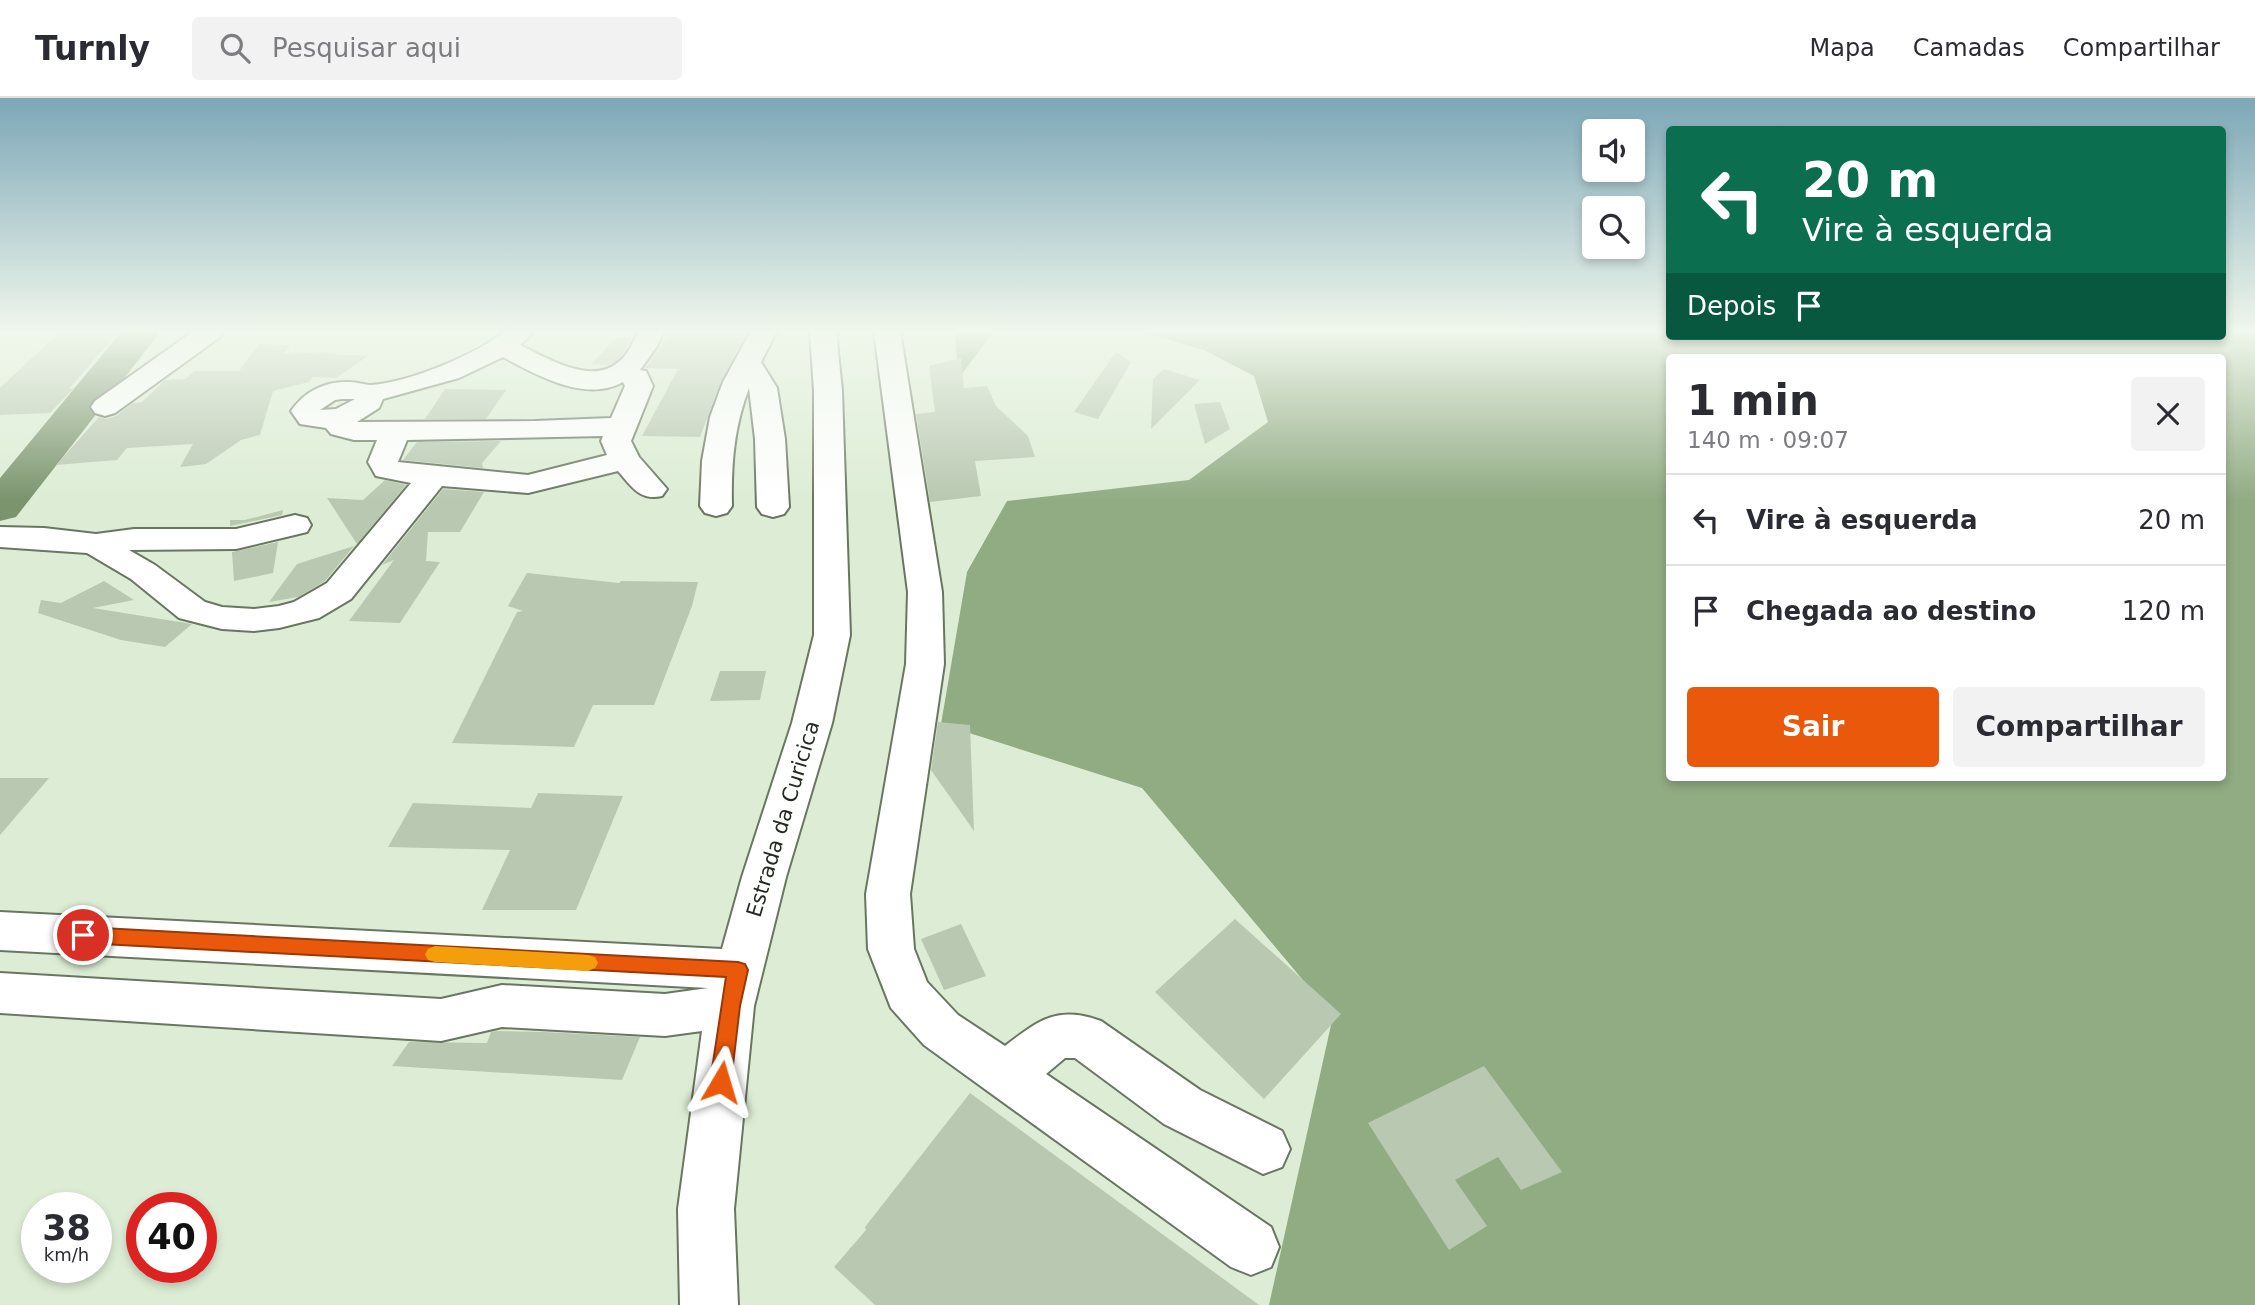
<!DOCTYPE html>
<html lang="pt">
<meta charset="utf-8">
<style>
body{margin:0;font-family:"DejaVu Sans",sans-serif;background:#f2f2f3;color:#2b2b33;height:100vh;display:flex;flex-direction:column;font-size:26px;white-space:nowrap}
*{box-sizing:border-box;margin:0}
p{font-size:23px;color:#7c7c81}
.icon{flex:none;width:38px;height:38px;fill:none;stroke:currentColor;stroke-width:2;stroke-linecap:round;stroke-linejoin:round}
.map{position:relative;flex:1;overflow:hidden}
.panel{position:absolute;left:1666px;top:256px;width:560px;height:427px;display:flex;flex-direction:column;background:#fff;border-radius:7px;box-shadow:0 4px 10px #0003}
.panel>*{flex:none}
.guide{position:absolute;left:1666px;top:28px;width:560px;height:214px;border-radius:7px;box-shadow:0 4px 10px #0003;background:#0b6e4f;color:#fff;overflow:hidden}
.fabs{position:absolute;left:1582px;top:21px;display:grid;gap:14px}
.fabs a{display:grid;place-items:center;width:63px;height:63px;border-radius:7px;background:#fff;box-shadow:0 4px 10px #0003;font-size:35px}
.speed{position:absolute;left:21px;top:1094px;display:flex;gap:14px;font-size:35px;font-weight:700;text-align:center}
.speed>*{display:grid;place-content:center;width:91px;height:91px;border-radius:50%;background:#fff;box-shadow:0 4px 10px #0003;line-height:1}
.speed small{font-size:18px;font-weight:400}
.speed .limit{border:10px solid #d22;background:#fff;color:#111}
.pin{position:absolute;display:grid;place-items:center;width:60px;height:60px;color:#fff;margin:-30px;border:4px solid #fff;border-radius:50%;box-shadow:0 2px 7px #0007}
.me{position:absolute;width:77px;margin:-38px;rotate:7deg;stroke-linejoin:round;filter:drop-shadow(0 0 5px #0008)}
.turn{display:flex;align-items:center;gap:24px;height:147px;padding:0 21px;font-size:32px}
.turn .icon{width:91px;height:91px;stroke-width:2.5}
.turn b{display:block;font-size:49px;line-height:60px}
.then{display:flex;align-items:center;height:66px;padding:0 21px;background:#0003;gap:14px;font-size:26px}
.round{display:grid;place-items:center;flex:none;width:74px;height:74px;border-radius:7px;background:#f2f2f3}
.summary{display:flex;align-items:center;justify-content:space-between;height:119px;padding:0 21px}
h1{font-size:42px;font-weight:700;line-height:52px}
.action{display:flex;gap:14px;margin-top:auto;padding:14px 21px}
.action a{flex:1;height:80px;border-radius:7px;background:#ea580c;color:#fff;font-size:28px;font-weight:700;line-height:80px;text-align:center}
.action a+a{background:#f2f2f3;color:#2b2b33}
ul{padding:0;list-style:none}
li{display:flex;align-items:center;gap:21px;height:91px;padding:0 21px;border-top:2px solid #e1e1e2}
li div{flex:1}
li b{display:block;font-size:26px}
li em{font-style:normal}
header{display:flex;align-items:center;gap:42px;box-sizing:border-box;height:98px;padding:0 35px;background:#fff;border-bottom:2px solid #e1e1e2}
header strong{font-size:33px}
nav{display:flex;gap:38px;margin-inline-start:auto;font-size:24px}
.search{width:490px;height:63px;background:#f2f2f3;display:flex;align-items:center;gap:18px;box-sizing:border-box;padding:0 24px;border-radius:7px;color:#7c7c81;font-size:26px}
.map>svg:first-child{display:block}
.forest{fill:#91ab83;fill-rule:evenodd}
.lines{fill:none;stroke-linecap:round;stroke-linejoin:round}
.river{fill:#7b946d;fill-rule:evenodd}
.building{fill:#b9c8b1}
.minor-casing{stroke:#697661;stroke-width:4}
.minor{fill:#fff;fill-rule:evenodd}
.route{fill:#ea580c;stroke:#983908;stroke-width:2}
.slow{fill:#f59e0b}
.labels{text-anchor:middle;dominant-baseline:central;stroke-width:5;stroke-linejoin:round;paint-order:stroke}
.street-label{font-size:21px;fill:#242a21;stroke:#fff}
</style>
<header>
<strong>Turnly</strong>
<div class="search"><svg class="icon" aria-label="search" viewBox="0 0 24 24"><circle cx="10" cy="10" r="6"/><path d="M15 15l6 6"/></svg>Pesquisar aqui</div>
<nav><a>Mapa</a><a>Camadas</a><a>Compartilhar</a></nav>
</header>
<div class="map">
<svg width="2255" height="1207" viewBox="0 0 2255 1207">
<rect width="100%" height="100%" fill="#ddedd5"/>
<!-- forest -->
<g class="forest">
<polygon points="955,233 994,233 958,281"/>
<path d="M 1138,233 L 1669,233 L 1670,238 L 2222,238 L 2223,233 L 2255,233 L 2255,1207 L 1269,1207 L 1333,918 L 1142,690 L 941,626 L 967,474 L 1007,403 L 1189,382 L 1268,324 L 1254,278 L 1204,252 ZM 1670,259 L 2222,259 L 2222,679 L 1670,679 Z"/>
</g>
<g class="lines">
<!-- river -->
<polygon class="river" points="122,233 161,233 16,419 0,423 0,380"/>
</g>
<!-- building -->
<g class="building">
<polygon points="61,233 119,233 69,291 74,290 50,315 0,317 0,290"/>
<polygon points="672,233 748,233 721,283 700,339 642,338 678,271 645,270"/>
<polygon points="617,239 632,240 626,252 615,264 608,267 591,266"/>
<polygon points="259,246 290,247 284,256 329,254 327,256 368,258 336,280 312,279 309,284 273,293 260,337 241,342 206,366 180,369 193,346 127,350 117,362 56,367 99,319 106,321 116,318 133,305 142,304 165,282 186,281 194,273 239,273"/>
<polygon points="1116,254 1131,264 1098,321 1074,314"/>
<polygon points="961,260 964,290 987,288 996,308 1028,338 1035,359 975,363 981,398 930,404 916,316 935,314 929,268"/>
<polygon points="1164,271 1200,282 1151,331 1153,281"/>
<polygon points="445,291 506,292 486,321 425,321"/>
<polygon points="1220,304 1230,331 1205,346 1194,306"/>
<polygon points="501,343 482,365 483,370 403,362 417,344"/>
<polygon points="385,382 406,387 357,446 327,400 363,402"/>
<polygon points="443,391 484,394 460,434 428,434 426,463 440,464 400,525 349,523 394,462 382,467"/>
<polygon points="283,412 282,417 230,428 230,422 245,422"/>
<polygon points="278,444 273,475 234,483 232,454"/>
<polygon points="354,448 325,483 298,499 269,504 297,466"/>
<polygon points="527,475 619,485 621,483 698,484 692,508 654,607 593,607 574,649 452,645 517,514 523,513 508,508"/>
<polygon points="104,483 134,502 93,510 192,526 165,549 121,542 38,515 41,502 61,505"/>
<polygon points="720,573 766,573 760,602 710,603"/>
<polygon points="938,624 970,627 974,733 931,672"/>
<polygon points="0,680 49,680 0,737"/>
<polygon points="538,695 623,698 576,812 482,812 510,752 388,749 413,705 531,710"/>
<polygon points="1235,821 1341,916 1264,1001 1155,894"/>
<polygon points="961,826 986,878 944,892 921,841"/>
<polygon points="497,933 544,934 640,939 622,982 392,968 409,944 487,945 491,934"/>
<polygon points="1484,968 1562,1074 1521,1092 1498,1059 1455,1082 1487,1128 1449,1152 1368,1025"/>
<polygon points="970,995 1259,1207 875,1207 834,1169 866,1132 865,1129"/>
</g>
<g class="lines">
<defs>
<g id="minor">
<polygon points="194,233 224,233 220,239 115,315 105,318 95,315 91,309 95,303"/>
<path d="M 506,233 L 535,233 L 520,247 C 564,269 615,299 638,233 L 664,233 L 657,248 L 640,272 L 646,273 L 653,288 L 631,343 L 639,359 L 667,391 L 662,398 C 640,403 632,389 618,373 L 528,395 L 442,388 L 351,501 L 319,520 L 279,530 L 254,533 L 222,531 L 179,520 L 131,481 L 87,455 L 0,449 L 0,429 L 44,430 L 96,436 L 134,431 L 236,431 L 295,417 L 307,420 L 311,427 L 307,434 L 236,451 L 129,452 L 155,467 L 205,504 L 222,509 L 254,511 L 279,508 L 294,504 L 327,485 L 411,385 L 376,378 L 368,364 L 377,342 L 354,342 L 331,336 L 326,330 L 300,326 L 291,313 C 305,293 325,283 350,284 C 357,284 365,287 371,287 C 411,284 474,257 506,233 ZM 503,259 C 537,277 585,305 623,284 L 625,288 L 611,320 L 535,323 L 357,324 L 379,310 L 383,301 L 459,280 ZM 342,301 L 355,301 L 336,311 L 320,312 L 335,302 ZM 603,338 L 601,343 L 607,357 L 528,377 L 398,364 L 407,342 Z"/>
<path d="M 751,233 L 777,233 L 761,264 L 777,290 L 785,341 L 789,409 L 784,416 L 773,419 L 762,416 L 757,409 L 755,341 L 749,290 C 734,328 731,367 732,408 L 727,415 L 716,418 L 705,415 L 700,408 L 702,363 L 710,319 L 723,284 Z"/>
<polygon points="810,233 836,233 842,293 850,537 832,625 786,779 754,908 734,1111 738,1207 680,1207 678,1111 702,933 665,938 502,929 441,943 0,915 0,875 441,901 502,887 665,896 708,890 0,852 0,814 722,851 742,779 792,625 814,537 814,293"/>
<path d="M 874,233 L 900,233 L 942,494 L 944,566 L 910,796 L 914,851 L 927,884 L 958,917 L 1005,948 C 1039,922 1057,907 1101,923 L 1200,992 L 1282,1033 L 1290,1051 L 1282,1069 L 1263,1076 L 1164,1026 L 1075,960 L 1065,960 L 1046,976 L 1271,1129 L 1279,1149 L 1271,1169 L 1251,1177 L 1231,1169 L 924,947 L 891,910 L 868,851 L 866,796 L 906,566 L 908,494 Z"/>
</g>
</defs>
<!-- minor casing -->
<use href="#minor" class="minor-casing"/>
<!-- minor -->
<use href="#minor" class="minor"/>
</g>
<!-- sky -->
<linearGradient id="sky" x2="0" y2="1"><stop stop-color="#7ca7b7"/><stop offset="0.58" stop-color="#f0f7ec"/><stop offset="1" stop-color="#f0f7ec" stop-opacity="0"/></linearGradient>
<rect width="2255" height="402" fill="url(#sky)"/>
<!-- route -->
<polygon class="route" points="83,829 738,864 745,866 748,872 740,908 731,984 728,991 721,994 713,991 710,984 726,879 83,845 77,843 74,837 77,832"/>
<!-- slow -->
<polygon class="slow" points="435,848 588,857 595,859 598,865 595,870 588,873 435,864 428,862 425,856 428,851"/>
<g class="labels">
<!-- street labels -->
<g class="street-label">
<text transform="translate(783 721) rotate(-73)">Estrada da Curicica</text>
</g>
</g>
</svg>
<div class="fabs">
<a><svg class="icon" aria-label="sound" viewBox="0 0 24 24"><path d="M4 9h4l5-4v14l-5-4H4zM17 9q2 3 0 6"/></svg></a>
<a><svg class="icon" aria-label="search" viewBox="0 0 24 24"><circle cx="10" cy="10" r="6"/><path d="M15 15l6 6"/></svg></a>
</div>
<div class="speed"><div>38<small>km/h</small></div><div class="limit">40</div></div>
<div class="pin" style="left:83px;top:837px;background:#d93025"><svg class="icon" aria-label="arrive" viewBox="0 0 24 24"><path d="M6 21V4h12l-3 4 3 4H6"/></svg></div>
<svg class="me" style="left:721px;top:984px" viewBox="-20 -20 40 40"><path d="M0-17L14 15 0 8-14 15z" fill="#ea580c" stroke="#fff" stroke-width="4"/></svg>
<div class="guide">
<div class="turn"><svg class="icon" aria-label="left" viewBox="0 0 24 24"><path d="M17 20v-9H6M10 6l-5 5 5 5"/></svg><div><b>20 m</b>Vire à esquerda</div></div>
<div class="then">Depois<svg class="icon" aria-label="arrive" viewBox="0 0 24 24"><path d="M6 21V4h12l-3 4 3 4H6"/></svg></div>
</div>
<section class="panel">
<div class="summary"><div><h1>1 min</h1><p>140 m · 09:07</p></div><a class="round"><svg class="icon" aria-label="close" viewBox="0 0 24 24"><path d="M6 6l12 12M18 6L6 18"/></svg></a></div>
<ul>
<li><svg class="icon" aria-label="left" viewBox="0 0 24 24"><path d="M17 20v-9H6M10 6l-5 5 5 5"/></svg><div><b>Vire à esquerda</b></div><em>20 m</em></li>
<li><svg class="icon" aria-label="arrive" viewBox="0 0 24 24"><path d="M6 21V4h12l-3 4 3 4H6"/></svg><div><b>Chegada ao destino</b></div><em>120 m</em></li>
</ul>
<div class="action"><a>Sair</a><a>Compartilhar</a></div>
</section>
</div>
